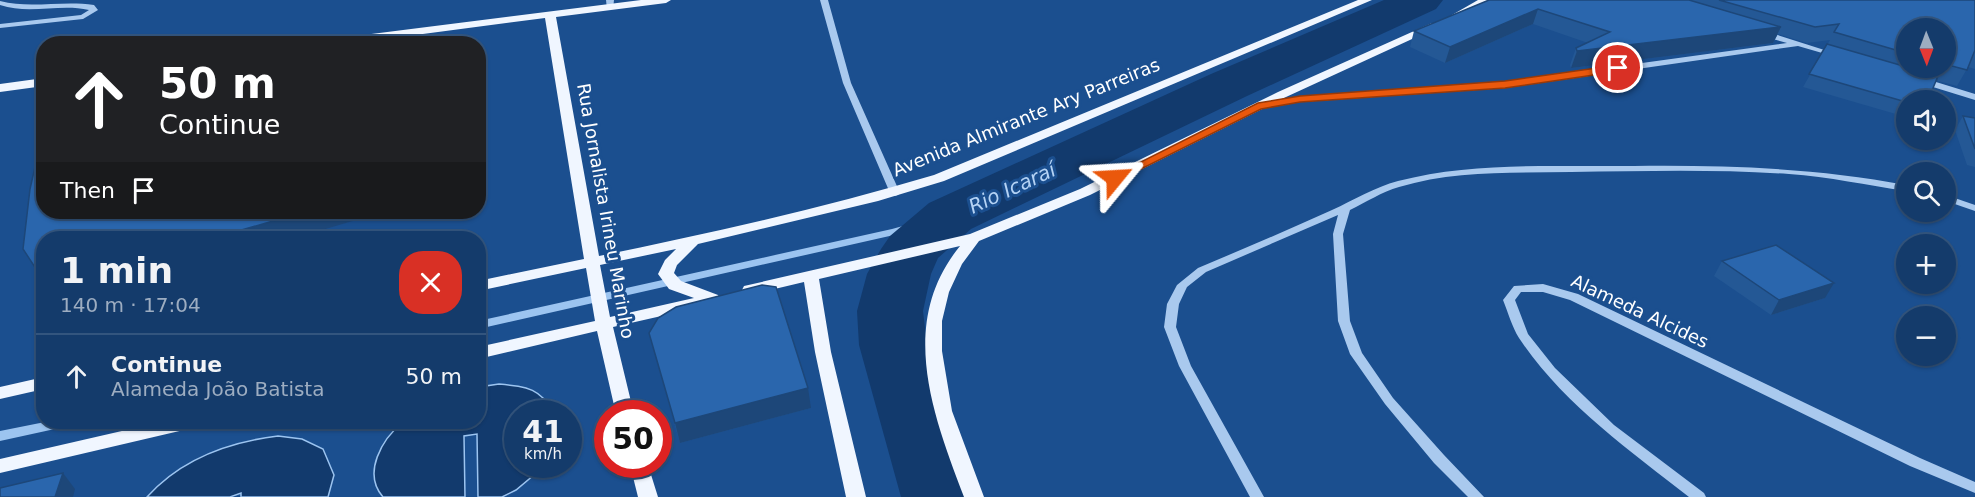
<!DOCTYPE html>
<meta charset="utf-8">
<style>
body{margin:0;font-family:"DejaVu Sans",sans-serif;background:#1d4271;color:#f1f3f6;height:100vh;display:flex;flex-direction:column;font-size:22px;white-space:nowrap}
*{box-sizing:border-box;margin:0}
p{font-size:20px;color:#9dadc1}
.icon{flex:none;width:33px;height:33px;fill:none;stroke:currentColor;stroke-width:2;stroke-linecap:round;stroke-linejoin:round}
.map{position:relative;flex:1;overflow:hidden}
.side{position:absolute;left:36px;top:231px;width:450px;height:198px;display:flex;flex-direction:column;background:#143b6b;border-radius:24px;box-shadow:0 2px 4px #0004,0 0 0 2px #33557e}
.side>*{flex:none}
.hud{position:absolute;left:36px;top:36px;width:450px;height:183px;border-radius:24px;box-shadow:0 2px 4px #0004,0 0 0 2px #33557e;background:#202124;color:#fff;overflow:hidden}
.needle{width:39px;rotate:179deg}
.fabs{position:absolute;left:1896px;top:18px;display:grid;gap:12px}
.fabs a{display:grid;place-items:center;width:60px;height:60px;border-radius:50%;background:#143b6b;box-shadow:0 2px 4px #0004,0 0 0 2px #33557e;font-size:30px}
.speed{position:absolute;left:504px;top:400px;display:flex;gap:12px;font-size:30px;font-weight:700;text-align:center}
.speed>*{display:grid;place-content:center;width:78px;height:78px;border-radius:50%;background:#143b6b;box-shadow:0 2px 4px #0004,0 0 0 2px #33557e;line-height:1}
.speed small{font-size:15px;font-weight:400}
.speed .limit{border:9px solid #d22;background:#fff;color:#111}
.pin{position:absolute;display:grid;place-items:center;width:51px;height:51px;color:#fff;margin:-26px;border:3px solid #fff;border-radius:50%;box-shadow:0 2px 6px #0007}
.me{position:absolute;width:66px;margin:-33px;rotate:63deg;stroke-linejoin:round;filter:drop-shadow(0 0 4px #0008)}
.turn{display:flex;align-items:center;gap:21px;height:126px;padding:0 24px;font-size:27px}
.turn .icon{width:78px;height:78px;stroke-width:2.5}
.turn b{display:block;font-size:42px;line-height:51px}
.then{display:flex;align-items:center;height:57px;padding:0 24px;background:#0003;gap:12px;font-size:22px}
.round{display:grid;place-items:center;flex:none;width:63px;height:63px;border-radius:24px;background:#1d4271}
.summary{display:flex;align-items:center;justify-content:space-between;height:102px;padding:0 24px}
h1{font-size:36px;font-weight:700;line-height:45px}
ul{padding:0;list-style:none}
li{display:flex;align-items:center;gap:18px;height:84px;padding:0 24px;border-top:2px solid #33557e}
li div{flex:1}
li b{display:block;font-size:22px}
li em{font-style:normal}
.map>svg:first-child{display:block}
.water{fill:#123a6d;stroke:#9cc4f0;stroke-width:1.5}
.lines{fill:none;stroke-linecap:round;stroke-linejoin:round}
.stream{fill:#9cc4f0;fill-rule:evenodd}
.river{fill:#123a6d;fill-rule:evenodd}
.minor{fill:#a9c9ee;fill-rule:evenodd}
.major{fill:#f0f6ff;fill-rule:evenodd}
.wall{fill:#245895;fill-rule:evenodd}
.shaded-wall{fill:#1d4779}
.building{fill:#2a66ad;stroke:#1d4779;stroke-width:1.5}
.route{fill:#ea580c;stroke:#983908;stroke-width:1.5}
.labels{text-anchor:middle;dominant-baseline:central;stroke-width:6;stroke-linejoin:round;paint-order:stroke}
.street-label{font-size:18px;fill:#fff;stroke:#1b4f8f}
.water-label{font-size:20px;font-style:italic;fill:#b5d3f5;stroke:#1b4f8f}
</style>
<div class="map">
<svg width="1975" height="497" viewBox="0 0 1975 497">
<rect width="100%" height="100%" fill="#1b4f8f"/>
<!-- water -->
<g class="water">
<path d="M 499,384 C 529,387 539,388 556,414 L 518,414 L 518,465 L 544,465 L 541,469 L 516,490 L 502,497 L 478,497 L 477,434 L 464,436 L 465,497 L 383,497 C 362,473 382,439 403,422 L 478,422 L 479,387 Z"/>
<path d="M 278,436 L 302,439 L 323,449 L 334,475 L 328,497 L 241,497 L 241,493 L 230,497 L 147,497 C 181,459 229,442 278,436 Z"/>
</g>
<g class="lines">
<!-- stream -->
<g class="stream">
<polygon points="950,213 955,216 954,218 894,235 478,329 478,321 892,229"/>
<polygon points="45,422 70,422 68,425 64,427 0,441 0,431"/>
</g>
<!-- river -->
<polygon class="river" points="1384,0 1443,0 1436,9 1247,96 971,229 938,258 931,274 923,311 927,345 981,497 901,497 859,345 857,311 867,274 881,249 890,236 929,203 1211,74"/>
<!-- minor -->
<g class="minor">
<polygon points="606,0 614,0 613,9 607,9"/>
<polygon points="820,0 828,0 851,83 900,193 898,195 895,196 890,193 843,83"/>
<path d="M 0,1 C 31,9 62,0 94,5 L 98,10 L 83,19 L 0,28 L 0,24 L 81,15 L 89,10 C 60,3 30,15 0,5 Z"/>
<polygon points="1762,32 1768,32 1840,55 1836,57 1798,46 1505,88 1300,102 1261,109 1257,106 1261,103 1300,96 1505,82 1787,43 1762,36"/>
<polygon points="1923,78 1975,94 1975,100 1920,83 1920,79"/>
<path d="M 1634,166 C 1726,165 1816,168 1906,185 L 1906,191 C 1867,185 1829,177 1789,174 C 1717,169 1644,171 1571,172 C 1515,173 1454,170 1399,187 C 1382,192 1366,202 1350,210 L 1343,234 L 1350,321 L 1362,353 L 1393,398 L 1444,455 L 1484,497 L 1468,497 L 1434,463 L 1385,404 L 1350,354 L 1338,321 L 1333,234 L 1338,215 L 1206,272 L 1187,287 L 1179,304 L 1176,327 L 1191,366 L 1264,497 L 1250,497 L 1179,366 L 1164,327 L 1167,304 L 1177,285 L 1198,268 C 1243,249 1288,230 1332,210 C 1354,200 1375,187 1398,181 C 1474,161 1556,167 1634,166 Z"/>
<polygon points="1946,195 1975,205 1975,211 1946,201"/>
<path d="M 1543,284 L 1578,294 L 1920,458 L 1975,482 L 1975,493 L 1910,466 L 1570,300 L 1543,292 L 1521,292 L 1515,300 L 1528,334 L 1555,368 L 1614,425 L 1704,493 L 1706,497 L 1689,497 C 1629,450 1562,403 1519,338 C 1512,327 1508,312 1503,300 L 1514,286 Z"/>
</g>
<!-- major -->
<g class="major">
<path d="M 641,0 L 671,0 L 666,3 L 556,17 L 599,256 C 711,233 824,208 934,175 L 1358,0 L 1372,0 L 944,181 L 878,201 L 698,244 L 677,265 L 674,273 L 681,281 L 718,295 L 720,299 L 712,304 L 702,301 L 701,307 L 613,327 L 634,414 L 616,414 L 597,331 L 478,359 L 478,347 L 595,321 L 586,268 L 478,291 L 478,281 L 584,259 L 545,18 L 347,44 L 311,44 L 316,41 ZM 676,249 L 665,260 L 658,274 L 669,289 L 694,298 L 610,317 L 600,265 Z"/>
<polygon points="1478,0 1491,0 1461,17 1457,18 1452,15"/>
<path d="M 1432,23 L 1438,26 L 1436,28 L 1286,97 L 1090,195 L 979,241 L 962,264 L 949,292 L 942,321 L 942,351 L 952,411 L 984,497 L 964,497 C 933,415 897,323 960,246 L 819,279 L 831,352 L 866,497 L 846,497 L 815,352 L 804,282 L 750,295 L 744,294 L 742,290 L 744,286 L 970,234 L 1080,189 L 1278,92 Z"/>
<polygon points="44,78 44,86 0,92 0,84"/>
<polygon points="44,377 44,389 0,399 0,387"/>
<polygon points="161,422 197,422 194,427 188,429 0,473 0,459"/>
<polygon points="630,465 648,465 658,497 638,497"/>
</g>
</g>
<!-- wall -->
<g class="wall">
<path d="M 1489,0 L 1975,0 L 1975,69 L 1968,67 L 1957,86 L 1938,81 L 1937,78 L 1906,100 L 1906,117 L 1803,87 L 1830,40 L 1807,43 L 1778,34 L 1773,43 L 1571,68 L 1570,65 L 1576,48 L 1588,43 L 1533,24 L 1445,63 L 1410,47 L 1414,31 ZM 1906,28 L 1946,28 L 1946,68 L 1906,68 Z"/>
<polygon points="1963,116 1975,118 1975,167 1967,165 1955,130"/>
<polygon points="1722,261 1825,298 1771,315 1714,276"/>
<polygon points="649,333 811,408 680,443"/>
</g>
<!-- shaded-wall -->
<g class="shaded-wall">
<polygon points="1538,9 1533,24 1445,63 1450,47"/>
<polygon points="1781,27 1773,43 1571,68 1577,51"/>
<polygon points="304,212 383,212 295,238 214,238"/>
<polygon points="1834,283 1825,298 1771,315 1779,300"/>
<polygon points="808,388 811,408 680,443 675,423"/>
<polygon points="63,473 75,489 73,497 55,497"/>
</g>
<!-- building -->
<g class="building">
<polygon points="1489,0 1689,0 1781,27 1577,51 1576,48 1610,32 1538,9 1450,47 1414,31"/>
<polygon points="1719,0 1975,0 1975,50 1967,70 1948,65 1946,59 1946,60 1946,28 1906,28 1906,53 1834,32 1839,24 1815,27"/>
<polygon points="1827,44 1938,76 1928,100 1906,100 1906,102 1809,74"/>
<polygon points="1963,116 1975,118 1975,149"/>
<polygon points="44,144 44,212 304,212 214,238 44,238 44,281 23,249 30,189 38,154"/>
<polygon points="1776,245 1834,283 1779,300 1722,261"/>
<polygon points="762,285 776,287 808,388 675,423 649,333 658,318 676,307"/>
<polygon points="63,473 55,497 0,497 0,488"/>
</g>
<!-- route -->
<polygon class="route" points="1618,65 1621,66 1621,71 1505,88 1300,102 1261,109 1119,180 1110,180 1109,178 1258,103 1300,96 1505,81"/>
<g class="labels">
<!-- street labels -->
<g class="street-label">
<text transform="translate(1026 117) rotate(-22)">Avenida Almirante Ary Parreiras</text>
<text transform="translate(606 211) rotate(80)">Rua Jornalista Irineu Marinho</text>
<text transform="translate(1640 311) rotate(25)">Alameda Alcides</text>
</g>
<!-- water labels -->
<g class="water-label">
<text transform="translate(1012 188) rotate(-25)">Rio Icaraí</text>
</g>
</g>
</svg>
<div class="fabs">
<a><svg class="needle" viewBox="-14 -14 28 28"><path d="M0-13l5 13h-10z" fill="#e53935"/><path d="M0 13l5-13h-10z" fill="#9dadc1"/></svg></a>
<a><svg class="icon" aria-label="sound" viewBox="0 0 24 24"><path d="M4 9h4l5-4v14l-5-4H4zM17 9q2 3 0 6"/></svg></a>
<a><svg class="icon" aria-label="search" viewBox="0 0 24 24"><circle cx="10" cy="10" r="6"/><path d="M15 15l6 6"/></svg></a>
<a>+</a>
<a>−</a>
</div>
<div class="speed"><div>41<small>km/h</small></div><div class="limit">50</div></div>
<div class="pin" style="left:1618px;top:68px;background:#d93025"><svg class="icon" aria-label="arrive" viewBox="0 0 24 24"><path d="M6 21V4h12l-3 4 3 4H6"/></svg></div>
<svg class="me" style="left:1115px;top:178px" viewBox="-20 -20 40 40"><path d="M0-17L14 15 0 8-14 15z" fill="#ea580c" stroke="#fff" stroke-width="4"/></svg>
<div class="hud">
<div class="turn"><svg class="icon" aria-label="ahead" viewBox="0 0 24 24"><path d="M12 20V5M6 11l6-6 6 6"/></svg><div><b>50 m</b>Continue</div></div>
<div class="then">Then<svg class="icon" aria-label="arrive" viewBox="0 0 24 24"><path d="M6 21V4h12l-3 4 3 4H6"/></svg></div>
</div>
<section class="side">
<div class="summary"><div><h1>1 min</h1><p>140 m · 17:04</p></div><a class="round" style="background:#d93025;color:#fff"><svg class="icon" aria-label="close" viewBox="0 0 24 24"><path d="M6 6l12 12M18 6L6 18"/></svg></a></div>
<ul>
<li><svg class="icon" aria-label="ahead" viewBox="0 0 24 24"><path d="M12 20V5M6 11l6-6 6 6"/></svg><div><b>Continue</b><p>Alameda João Batista</p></div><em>50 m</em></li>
</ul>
</section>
</div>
